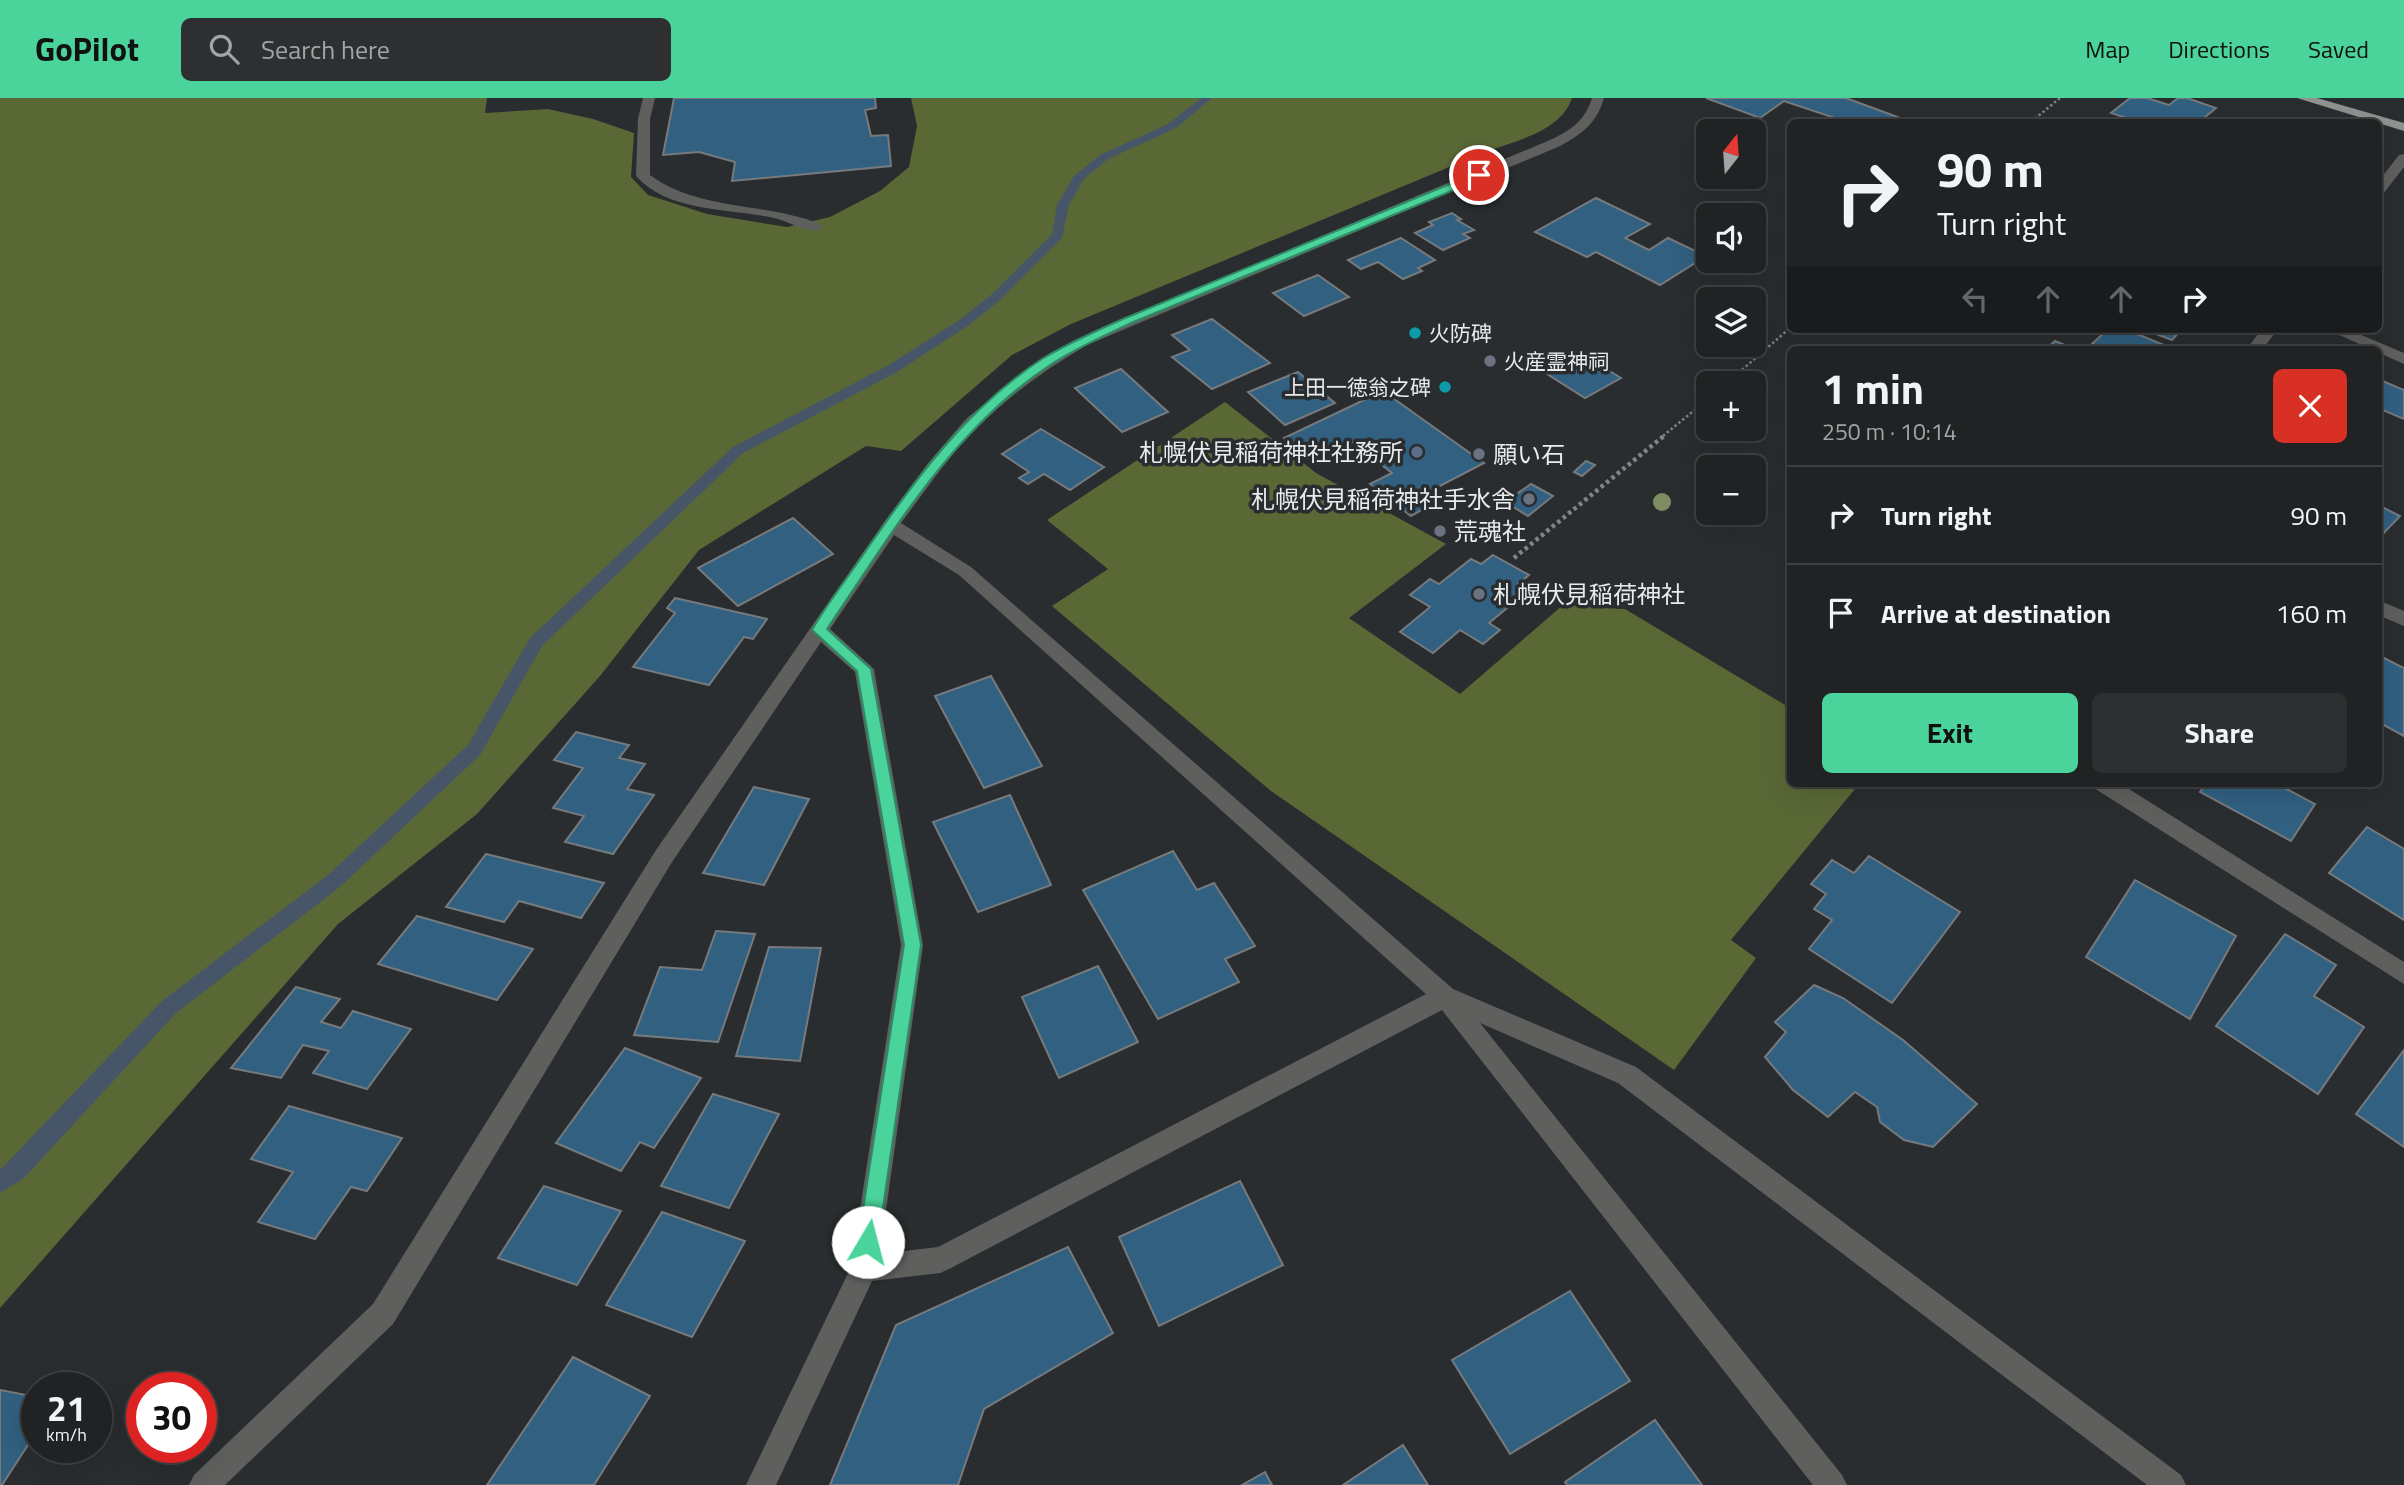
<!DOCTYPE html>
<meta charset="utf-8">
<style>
body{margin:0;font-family:"Titillium Web","Noto Sans JP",sans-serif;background:#2d2f30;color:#f1f3f6;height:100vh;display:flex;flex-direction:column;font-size:26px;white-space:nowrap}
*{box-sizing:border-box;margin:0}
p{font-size:23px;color:#a2a4a6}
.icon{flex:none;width:38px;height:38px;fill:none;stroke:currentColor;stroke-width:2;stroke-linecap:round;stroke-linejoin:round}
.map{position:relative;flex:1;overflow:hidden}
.side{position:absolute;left:1787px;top:248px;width:595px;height:441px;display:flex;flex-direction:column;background:#202223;border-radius:10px;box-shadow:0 7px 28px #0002,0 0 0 2px #3d3f41}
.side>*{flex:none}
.top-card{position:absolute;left:1787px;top:21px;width:595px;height:214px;border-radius:10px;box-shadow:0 7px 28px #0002,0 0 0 2px #3d3f41;background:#202223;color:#f1f3f6;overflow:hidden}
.needle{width:46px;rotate:17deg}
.buttons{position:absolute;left:1696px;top:21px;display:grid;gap:14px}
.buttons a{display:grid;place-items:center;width:70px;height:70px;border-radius:10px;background:#202223;box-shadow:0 7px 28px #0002,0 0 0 2px #3d3f41;font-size:35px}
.speed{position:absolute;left:21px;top:1274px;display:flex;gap:14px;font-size:35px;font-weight:700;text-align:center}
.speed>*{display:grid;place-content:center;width:91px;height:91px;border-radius:50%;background:#202223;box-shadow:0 7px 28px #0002,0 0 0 2px #3d3f41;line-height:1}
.speed small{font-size:18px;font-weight:400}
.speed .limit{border:10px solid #d22;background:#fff;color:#111}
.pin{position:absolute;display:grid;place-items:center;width:60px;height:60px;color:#fff;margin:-30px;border:4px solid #fff;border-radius:50%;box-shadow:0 2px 7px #0007}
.me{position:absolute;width:77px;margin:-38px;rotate:8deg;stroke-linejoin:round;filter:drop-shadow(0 0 5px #0008)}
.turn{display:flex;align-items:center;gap:24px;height:147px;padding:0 35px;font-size:32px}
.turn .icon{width:91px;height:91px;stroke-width:2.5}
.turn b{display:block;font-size:49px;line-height:60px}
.lanes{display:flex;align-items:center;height:66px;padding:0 35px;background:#0003;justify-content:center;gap:35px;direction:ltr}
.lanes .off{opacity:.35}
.round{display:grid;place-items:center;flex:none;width:74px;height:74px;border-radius:10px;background:#2d2f30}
.head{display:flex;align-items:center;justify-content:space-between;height:119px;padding:0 35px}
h1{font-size:42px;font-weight:700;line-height:52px}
.button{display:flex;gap:14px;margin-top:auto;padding:14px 35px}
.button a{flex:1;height:80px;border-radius:10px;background:#4ad49c;color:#111;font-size:28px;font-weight:700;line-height:80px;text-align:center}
.button a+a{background:#2d2f30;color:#f1f3f6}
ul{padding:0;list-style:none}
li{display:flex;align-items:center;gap:21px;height:98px;padding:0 35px;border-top:2px solid #3d3f41}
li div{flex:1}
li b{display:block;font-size:26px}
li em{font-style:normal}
header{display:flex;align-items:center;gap:42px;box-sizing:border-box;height:98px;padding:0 35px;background:#4ad49c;color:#111}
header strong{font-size:33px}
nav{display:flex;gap:38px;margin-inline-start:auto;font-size:24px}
.search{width:490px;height:63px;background:#2d2f30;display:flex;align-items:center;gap:18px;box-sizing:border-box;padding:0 24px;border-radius:10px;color:#a2a4a6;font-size:26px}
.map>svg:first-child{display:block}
.forest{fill:#5a6836}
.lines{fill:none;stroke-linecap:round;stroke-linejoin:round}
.stream{fill:#465668;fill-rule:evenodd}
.building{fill:#316081;stroke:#767a7d;stroke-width:2}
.path-far1{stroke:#828486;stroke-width:2.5;stroke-dasharray:2.5 2.5;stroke-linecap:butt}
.path{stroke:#828486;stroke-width:4.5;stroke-dasharray:3.5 3.5;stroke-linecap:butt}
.minor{fill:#5f605e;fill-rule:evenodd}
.major{fill:#90928f;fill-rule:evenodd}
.tree{fill:#7e8c62}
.route{fill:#4ad49c;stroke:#308a65;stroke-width:2}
.culture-dot{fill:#0f9aa8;stroke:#2a2d2f;stroke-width:2.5}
.worship-dot{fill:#6b7280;stroke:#2a2d2f;stroke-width:2.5}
.service-dot{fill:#5c6f8a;stroke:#2a2d2f;stroke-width:2.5}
.labels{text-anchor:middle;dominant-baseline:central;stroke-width:7;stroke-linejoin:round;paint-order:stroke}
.far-poi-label{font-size:21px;fill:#e8eaeb;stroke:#2a2d2f;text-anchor:start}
.poi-label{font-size:24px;fill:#e8eaeb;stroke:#2a2d2f;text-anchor:start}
</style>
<header>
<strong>GoPilot</strong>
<div class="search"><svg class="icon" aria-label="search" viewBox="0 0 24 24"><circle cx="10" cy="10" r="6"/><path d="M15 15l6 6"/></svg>Search here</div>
<nav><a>Map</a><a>Directions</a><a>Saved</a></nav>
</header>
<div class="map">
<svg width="2404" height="1387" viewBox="0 0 2404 1387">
<rect width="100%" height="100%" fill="#2a2d2f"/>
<!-- forest -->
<g class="forest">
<path d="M 0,0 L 487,0 L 485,15 L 548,11 L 593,21 L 634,35 L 631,79 L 648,97 L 707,116 L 787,129 L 830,119 L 880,93 L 909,69 L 917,28 L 911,0 L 1572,0 C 1561,33 1518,42 1488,53 L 1071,226 L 1012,257 L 901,353 L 866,348 L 699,452 L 600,578 L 477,716 L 338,826 L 0,1210 Z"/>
<polygon points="1225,304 1316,375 1446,446 1349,520 1460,596 1563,507 1625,511 1790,610 1790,686 1859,686 1731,842 1756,860 1674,972 1271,693 1052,508 1108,471 1047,422"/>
</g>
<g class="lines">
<!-- stream -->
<polygon class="stream" points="1201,0 1212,0 1176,30 1108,61 1083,82 1069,107 1062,140 1000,202 969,227 897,274 743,355 542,548 480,657 341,788 176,915 24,1080 0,1095 0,1072 162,903 327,778 468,647 530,540 733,349 887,268 961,221 992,196 1052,136 1057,107 1074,78 1100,57 1168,26"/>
</g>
<!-- building -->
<g class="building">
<polygon points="674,0 875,0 876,10 865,12 871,38 888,37 891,68 732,83 735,64 699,54 663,57"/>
<polygon points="1706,0 1846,0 1911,24 1847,24 1784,3 1760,20"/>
<polygon points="2130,0 2147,0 2169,7 2178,0 2187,0 2216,10 2199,24 2138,24 2111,15"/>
<polygon points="1596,100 1650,126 1625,140 1649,152 1668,140 1706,158 1660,187 1596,154 1587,159 1535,134"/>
<polygon points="1452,115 1461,121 1457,122 1474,132 1463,136 1470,140 1443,152 1415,135 1433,127 1429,124"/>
<polygon points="1401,140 1435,162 1418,170 1422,173 1403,181 1378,164 1361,171 1348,162"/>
<polygon points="1318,177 1349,199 1304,218 1273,195"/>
<polygon points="1212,221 1270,265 1212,291 1172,259 1190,252 1172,237"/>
<polygon points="2108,231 2125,231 2176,252 2108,252 2092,246"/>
<polygon points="2143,231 2182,231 2172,242"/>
<polygon points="2055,243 2077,252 2045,252"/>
<polygon points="1580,255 1621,280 1585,300 1544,274"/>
<polygon points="1121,271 1168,314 1122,334 1075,290"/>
<polygon points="1298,274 1335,305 1285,327 1248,294"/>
<polygon points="2378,281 2404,292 2404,321 2378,310"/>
<polygon points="1383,293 1484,365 1430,393 1441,401 1411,418 1370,386 1392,375 1352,344 1313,364 1284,340"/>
<polygon points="1041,331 1104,369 1070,392 1044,376 1028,386 1019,380 1029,374 1002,356"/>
<polygon points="1586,363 1595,367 1582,378 1574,374"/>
<polygon points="1531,386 1553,398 1528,418 1505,404"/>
<polygon points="2378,407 2400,418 2378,441"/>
<polygon points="793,420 833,456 738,508 698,470"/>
<polygon points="1493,457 1529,477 1518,486 1529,492 1489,525 1500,532 1483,546 1460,532 1433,555 1400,534 1430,509 1410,497 1430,481 1439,486 1471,461 1481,466"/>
<polygon points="675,500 767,521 753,541 744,539 709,587 633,569 675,515 667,510"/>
<polygon points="2378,557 2404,570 2404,638 2378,624"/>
<polygon points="991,578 1042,668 984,690 935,598"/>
<polygon points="576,634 629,647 619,660 645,666 627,691 654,697 613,756 565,744 584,718 553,710 583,670 554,662"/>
<polygon points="2206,686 2277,686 2315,706 2291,743 2200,694"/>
<polygon points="754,689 809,701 764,787 703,775"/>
<polygon points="1010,697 1051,787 978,814 933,724"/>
<polygon points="2367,729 2404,751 2404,822 2329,775"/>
<polygon points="1173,753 1197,792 1214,785 1255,848 1225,861 1239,884 1158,921 1083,792"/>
<polygon points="486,756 604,785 581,820 519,803 504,824 446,809"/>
<polygon points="1869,758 1960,814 1892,905 1809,851 1832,822 1814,811 1826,796 1811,786 1832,762 1854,775"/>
<polygon points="2135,782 2236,838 2190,921 2086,859"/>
<polygon points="417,818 533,851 497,902 378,866"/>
<polygon points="716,833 755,836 718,944 634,937 660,869 702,872"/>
<polygon points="2285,836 2336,867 2314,898 2364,929 2318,996 2216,928"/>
<polygon points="769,849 821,850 800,963 736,958"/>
<polygon points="1098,868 1138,944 1059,980 1022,899"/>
<polygon points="1814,887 1843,900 1903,942 1977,1006 1933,1049 1904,1042 1880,1024 1877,1009 1855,994 1828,1019 1793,992 1765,959 1786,934 1775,924"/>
<polygon points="296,889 340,901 321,924 341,930 353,913 411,931 367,991 313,975 329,953 303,947 281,980 231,970"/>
<polygon points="625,950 701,980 654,1050 640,1044 621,1073 556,1045"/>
<polygon points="2404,952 2404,1049 2356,1016"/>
<polygon points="713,996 779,1016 729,1110 661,1088"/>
<polygon points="289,1008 402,1040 367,1093 351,1089 315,1141 258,1124 293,1074 251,1061"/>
<polygon points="1240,1083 1283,1167 1159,1228 1119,1139"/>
<polygon points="544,1088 621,1113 577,1187 498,1160"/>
<polygon points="662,1114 745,1143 692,1239 606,1207"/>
<polygon points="1068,1149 1113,1235 984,1311 958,1387 830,1387 896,1227"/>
<polygon points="1570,1193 1630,1283 1510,1356 1452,1262"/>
<polygon points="573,1259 650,1298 594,1387 487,1387"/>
<polygon points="0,1292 37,1299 37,1333 2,1387 0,1387"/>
<polygon points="1655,1322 1702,1387 1567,1387 1565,1384"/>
<polygon points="1403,1347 1428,1387 1343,1387"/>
<polygon points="1265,1374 1272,1387 1242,1387"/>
</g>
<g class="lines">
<!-- path-far1 -->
<g class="path-far1">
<polyline points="2031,24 2060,0"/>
<polyline points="1727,285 1790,230"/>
<polyline points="1663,338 1708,301"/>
</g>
<!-- path -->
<polyline class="path" points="1514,460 1665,337"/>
<!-- minor -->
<g class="minor">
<path d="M 643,0 L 655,0 L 650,21 L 650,77 C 698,113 765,104 820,126 L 820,132 C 806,135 788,123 774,120 C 730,110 669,115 636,78 L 638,21 Z"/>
<path d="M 1592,0 L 1604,0 C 1597,25 1582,36 1560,48 L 1087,247 C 1049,269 1011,296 979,328 C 949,357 926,392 901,425 L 971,469 L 1453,891 L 1636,969 L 2181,1377 L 2186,1387 L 2147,1387 L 1618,985 L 1480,925 L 1842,1377 L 1847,1387 L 1813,1387 L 1442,912 L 949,1171 L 940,1175 L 872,1183 L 776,1387 L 746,1387 L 851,1169 L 901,847 L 855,574 L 821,544 L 672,764 L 393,1226 L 225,1387 L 189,1387 L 194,1377 L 373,1206 L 656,752 L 885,423 L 929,364 L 967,320 L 1039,262 L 1077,241 L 1550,42 C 1571,32 1585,23 1592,0 ZM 894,437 L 959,477 L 1426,896 L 938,1149 L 880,1156 L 923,847 L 874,571 L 830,531 Z"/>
<polygon points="2404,56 2404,69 2383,96 2378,97 2378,84 2399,57"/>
<polygon points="2262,231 2278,231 2262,252 2246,252"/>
<polygon points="2326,231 2347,231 2404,255 2404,266"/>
<polygon points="2378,502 2404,513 2404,528 2378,517"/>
<polygon points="2094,686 2121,686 2404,864 2404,886 2097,692"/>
</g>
<!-- major -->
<polygon class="major" points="2297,0 2317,0 2404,25 2404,33"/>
</g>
<!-- trees -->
<circle class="tree" cx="1662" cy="404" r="9"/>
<!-- route -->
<path class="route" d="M 1479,74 L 1484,77 L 1483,80 L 1131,225 C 1104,238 1076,250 1050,267 C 953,331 891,436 827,531 L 871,571 L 921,847 L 878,1144 L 875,1151 L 868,1154 L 861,1151 L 858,1144 L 904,847 L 857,573 L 812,532 C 827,506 846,482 863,457 C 913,384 967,310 1042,261 C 1068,245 1096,233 1123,221 Z"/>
<!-- markers -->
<g class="culture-dot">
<circle cx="1415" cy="235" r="7"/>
<circle cx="1445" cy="289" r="7"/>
</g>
<g class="worship-dot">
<circle cx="1490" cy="263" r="7"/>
<circle cx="1479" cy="356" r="7"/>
<circle cx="1529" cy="401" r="7"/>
<circle cx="1440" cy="433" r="7"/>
<circle cx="1479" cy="496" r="7"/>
</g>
<circle class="service-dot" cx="1417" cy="354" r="7"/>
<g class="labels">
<!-- far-poi labels -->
<g class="far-poi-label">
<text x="1429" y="235">火防碑</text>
<text x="1504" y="263">火産霊神祠</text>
<text x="1431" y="289" text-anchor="end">上田一徳翁之碑</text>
</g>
<!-- poi labels -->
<g class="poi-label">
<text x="1403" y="354" text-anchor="end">札幌伏見稲荷神社社務所</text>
<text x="1493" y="356">願い石</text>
<text x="1515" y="401" text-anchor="end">札幌伏見稲荷神社手水舎</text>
<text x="1454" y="433">荒魂社</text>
<text x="1493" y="496">札幌伏見稲荷神社</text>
</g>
</g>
</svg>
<div class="buttons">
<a><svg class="needle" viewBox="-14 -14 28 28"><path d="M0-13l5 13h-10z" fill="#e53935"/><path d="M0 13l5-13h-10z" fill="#a2a4a6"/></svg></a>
<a><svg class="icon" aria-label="sound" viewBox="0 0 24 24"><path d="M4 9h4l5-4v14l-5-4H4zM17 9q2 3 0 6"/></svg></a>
<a><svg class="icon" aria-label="layers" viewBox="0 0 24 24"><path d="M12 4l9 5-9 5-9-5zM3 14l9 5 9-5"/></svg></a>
<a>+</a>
<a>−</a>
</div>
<div class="speed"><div>21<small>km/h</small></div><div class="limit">30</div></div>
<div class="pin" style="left:1479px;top:77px;background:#d93025"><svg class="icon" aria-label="arrive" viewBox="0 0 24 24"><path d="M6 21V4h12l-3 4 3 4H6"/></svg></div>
<svg class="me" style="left:868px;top:1144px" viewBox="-20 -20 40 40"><circle r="19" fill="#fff"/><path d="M0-13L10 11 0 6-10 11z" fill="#4ad49c"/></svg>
<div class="top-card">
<div class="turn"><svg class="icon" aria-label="right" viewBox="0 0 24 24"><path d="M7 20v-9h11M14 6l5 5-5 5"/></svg><div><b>90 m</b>Turn right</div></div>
<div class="lanes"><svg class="icon off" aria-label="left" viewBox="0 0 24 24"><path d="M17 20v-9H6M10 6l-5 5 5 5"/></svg><svg class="icon off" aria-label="ahead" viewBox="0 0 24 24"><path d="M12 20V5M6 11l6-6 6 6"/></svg><svg class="icon off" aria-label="ahead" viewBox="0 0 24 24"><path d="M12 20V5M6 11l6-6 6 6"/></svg><svg class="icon" aria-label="right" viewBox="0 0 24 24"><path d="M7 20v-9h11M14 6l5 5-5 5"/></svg></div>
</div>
<section class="side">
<div class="head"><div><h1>1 min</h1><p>250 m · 10:14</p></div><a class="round" style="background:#d93025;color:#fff"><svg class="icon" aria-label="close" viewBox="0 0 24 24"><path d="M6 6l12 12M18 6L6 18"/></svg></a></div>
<ul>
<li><svg class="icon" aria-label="right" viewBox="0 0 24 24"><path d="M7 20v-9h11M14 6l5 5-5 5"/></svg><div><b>Turn right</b></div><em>90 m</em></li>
<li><svg class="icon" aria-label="arrive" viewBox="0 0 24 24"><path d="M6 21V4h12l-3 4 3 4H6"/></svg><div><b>Arrive at destination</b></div><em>160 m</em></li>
</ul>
<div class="button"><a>Exit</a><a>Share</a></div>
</section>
</div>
